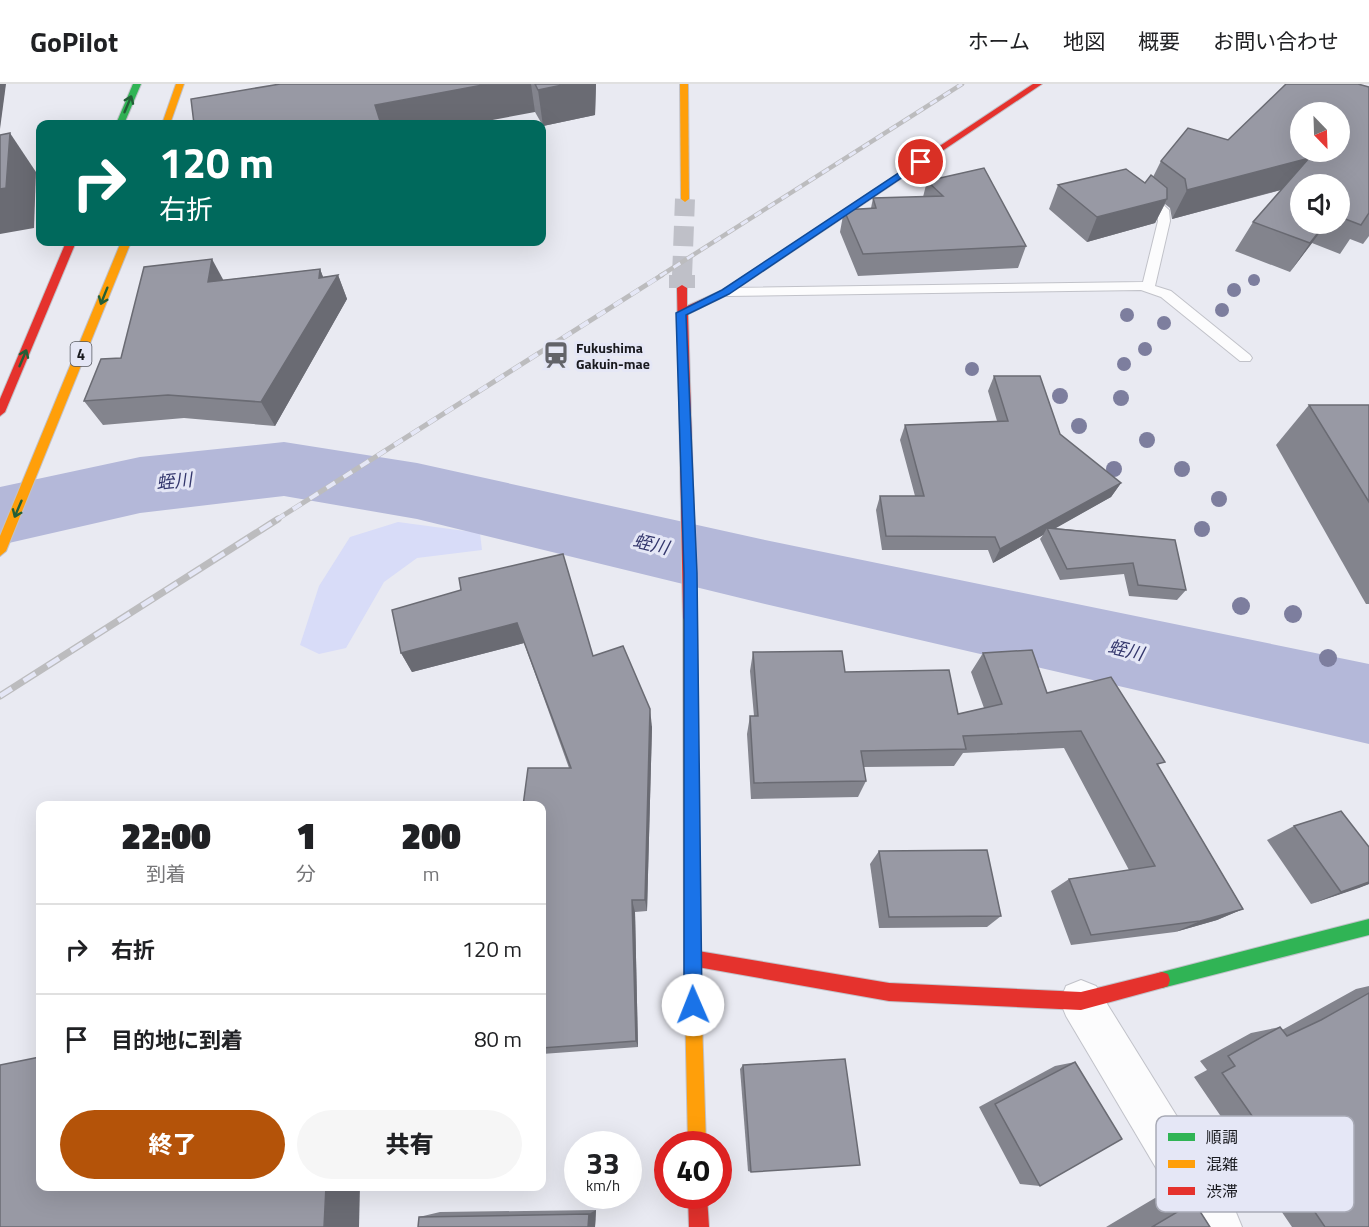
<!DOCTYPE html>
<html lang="ja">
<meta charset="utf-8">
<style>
body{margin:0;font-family:"Titillium Web","Noto Sans JP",sans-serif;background:#f6f6f6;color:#202124;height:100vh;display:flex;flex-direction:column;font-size:22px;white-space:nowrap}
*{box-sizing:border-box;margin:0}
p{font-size:20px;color:#757577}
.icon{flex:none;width:33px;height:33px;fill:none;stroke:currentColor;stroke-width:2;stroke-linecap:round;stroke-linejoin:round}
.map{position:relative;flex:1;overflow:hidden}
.details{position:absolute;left:36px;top:717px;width:510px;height:390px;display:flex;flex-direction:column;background:#fff;border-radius:12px;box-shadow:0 6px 24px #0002}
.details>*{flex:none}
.guide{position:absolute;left:36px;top:36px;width:510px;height:126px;border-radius:12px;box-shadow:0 6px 24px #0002;background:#00695c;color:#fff;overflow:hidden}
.needle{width:39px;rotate:157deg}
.fabs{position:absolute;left:1290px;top:18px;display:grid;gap:12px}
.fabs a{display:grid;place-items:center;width:60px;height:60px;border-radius:50%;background:#fff;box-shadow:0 6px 24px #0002;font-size:30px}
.speed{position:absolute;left:564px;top:1047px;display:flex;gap:12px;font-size:30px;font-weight:700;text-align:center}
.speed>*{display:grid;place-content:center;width:78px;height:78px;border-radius:50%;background:#fff;box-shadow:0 6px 24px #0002;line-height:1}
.speed small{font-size:15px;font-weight:400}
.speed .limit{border:9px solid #d22;background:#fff;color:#111}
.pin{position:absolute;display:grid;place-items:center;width:51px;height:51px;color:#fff;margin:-26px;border:3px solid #fff;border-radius:50%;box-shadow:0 2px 6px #0007}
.me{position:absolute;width:66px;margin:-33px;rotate:359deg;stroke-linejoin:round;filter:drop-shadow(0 0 4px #0008)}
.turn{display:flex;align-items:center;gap:21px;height:126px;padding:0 24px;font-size:27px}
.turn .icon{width:78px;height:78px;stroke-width:2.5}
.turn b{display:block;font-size:42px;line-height:51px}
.eta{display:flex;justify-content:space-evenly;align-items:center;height:102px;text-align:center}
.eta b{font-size:36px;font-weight:800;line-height:42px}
.button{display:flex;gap:12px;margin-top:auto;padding:12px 24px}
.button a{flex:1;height:69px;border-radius:36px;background:#b45309;color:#fff;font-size:24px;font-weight:800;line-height:69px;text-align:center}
.button a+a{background:#f6f6f6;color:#202124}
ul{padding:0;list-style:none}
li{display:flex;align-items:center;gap:18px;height:90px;padding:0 24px;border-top:2px solid #e0e0e0}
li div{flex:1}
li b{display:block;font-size:22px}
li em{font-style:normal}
header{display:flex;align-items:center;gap:36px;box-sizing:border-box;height:84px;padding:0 30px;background:#fff;border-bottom:2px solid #e0e0e0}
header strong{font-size:28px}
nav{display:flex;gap:33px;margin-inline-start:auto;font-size:21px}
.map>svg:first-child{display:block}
.green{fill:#d8dcf8}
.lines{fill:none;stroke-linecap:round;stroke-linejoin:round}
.river{fill:#b4b8d9;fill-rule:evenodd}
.secondary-tunnel-far1{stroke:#bfc0c8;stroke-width:20;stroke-dasharray:20 10;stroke-linecap:butt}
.secondary-tunnel{stroke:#bfc0c8;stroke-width:26;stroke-dasharray:26 13;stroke-linecap:butt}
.lane-casing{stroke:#c1c2c9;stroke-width:2}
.street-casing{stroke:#c1c2c9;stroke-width:2}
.fast-casing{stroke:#c1c2c9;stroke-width:2}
.slow-casing{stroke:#c1c2c9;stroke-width:2}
.jam-casing{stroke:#c1c2c9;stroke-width:2}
.lane{fill:#fcfcfd;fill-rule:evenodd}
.street{fill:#fcfcfd;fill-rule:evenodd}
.fast{fill:#30b455;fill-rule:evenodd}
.slow{fill:#ff9f0a;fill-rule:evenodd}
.jam{fill:#e5322d;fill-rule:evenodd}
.rail-far2-casing{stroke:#bcbcbe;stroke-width:4.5}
.rail-far1-casing{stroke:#bcbcbe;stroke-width:5}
.rail-casing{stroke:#bcbcbe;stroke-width:7}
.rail-far2{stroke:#e5e7f6;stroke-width:3;stroke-dasharray:8;stroke-linecap:butt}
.rail-far1{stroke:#e5e7f6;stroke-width:4;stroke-dasharray:10;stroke-linecap:butt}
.rail{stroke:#e5e7f6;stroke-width:4.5;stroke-dasharray:14;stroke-linecap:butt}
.tree{fill:#7d7e9e}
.wall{fill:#83848d;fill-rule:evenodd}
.shaded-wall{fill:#6a6b73}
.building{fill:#9899a4;stroke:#6a6b73;stroke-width:1.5;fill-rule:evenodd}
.oneway{stroke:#235f37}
.route{fill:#1a73e8;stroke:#114b97;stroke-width:1.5}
.labels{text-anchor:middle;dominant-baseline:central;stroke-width:6;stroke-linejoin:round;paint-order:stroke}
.far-poi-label{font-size:14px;font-weight:bold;fill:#191a1f;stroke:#e5e7f6;text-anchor:start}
.shield{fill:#e5e7f6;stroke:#565860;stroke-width:1.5}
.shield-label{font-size:15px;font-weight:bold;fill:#191a1f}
.water-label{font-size:18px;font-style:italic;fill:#33366c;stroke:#e5e7f6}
.key{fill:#e5e7f6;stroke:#a8aab6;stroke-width:1.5}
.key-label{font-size:16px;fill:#191a1f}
</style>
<header>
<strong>GoPilot</strong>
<nav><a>ホーム</a><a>地図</a><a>概要</a><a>お問い合わせ</a></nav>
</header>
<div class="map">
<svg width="1369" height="1143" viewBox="0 0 1369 1143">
<rect width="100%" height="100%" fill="#e9eaf2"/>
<!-- green -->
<polygon class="green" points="398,438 480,449 482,466 417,474 384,498 346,564 319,570 300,561 319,502 350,453"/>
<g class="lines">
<!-- river -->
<polygon class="river" points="284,358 417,379 765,456 1369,580 1369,660 765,520 417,435 284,412 140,429 0,461 0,403 140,373"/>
<!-- secondary-tunnel-far1 -->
<polyline class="secondary-tunnel-far1" points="682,192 685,115"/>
<!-- secondary-tunnel -->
<polyline class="secondary-tunnel" points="682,204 682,191"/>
<defs>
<polygon id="lane" points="1143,105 1147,106 1169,126 1170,137 1155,202 1171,207 1250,271 1252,274 1250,277 1240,277 1161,213 1141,206 726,212 719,208 726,204 1143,198 1158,137 1157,127 1137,109"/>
<polygon id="street" points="1081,896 1096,902 1235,1126 1242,1143 1191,1143 1066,932 1060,917 1066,902"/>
<g id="fast">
<polygon points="133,0 141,0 124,40 116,40"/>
<polygon points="1369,835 1369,851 1162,904 1156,902 1154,896 1156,890 1162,888"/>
</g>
<g id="slow">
<polygon points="176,0 184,0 170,40 162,40"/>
<polygon points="680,0 688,0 689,115 685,118 681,115"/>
<polygon points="121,158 131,158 6,467 0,472 0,452"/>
<polygon points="690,529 695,530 697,534 700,874 706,1060 688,1060 684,874 683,534 685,530"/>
</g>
<g id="jam">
<polygon points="1033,0 1042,0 729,210 688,230 697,534 695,538 685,538 683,534 677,204 682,201 687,204 687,222 723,206"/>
<polygon points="66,158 76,158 5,328 0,332 0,315"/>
<polygon points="692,866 889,899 1081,908 1162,888 1168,890 1170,896 1168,902 1162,904 1081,926 889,917 692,882 686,880 684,874 686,868"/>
<polygon points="688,1112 707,1112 709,1143 689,1143"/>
</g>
</defs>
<!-- lane casing -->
<use href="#lane" class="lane-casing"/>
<!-- street casing -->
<use href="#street" class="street-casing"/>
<!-- fast casing -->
<use href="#fast" class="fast-casing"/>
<!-- slow casing -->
<use href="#slow" class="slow-casing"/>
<!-- jam casing -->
<use href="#jam" class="jam-casing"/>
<!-- lane -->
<use href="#lane" class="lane"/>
<!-- street -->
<use href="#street" class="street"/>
<!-- fast -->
<use href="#fast" class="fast"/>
<!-- slow -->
<use href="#slow" class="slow"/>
<!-- jam -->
<use href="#jam" class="jam"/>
<defs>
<polyline id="rail-far2" points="660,192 962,0"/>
<polyline id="rail-far1" points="276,436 662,191"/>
<polyline id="rail" points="0,612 278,435"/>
</defs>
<!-- rail-far2 casing -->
<use href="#rail-far2" class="rail-far2-casing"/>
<!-- rail-far1 casing -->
<use href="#rail-far1" class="rail-far1-casing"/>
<!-- rail casing -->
<use href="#rail" class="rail-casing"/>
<!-- rail-far2 -->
<use href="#rail-far2" class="rail-far2"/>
<!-- rail-far1 -->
<use href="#rail-far1" class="rail-far1"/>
<!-- rail -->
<use href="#rail" class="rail"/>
</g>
<!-- trees -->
<g class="tree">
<circle cx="1254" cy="196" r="6"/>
<circle cx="1234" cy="206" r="7"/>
<circle cx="1222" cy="226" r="7"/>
<circle cx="1127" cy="231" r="7"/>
<circle cx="1164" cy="239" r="7"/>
<circle cx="1145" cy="265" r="7"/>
<circle cx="1124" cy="280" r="7"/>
<circle cx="972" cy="285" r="7"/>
<circle cx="1060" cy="312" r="8"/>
<circle cx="1121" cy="314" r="8"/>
<circle cx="1079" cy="342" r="8"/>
<circle cx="1147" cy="356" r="8"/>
<circle cx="1114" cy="385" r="8"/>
<circle cx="1182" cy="385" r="8"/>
<circle cx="1219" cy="415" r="8"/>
<circle cx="1202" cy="445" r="8"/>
<circle cx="1241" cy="522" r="9"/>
<circle cx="1293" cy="530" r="9"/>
<circle cx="1328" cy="574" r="9"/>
</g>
<!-- wall -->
<g class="wall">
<polygon points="280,0 596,0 595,31 543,42 535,28"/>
<path d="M 1369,3 L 1369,152 L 1363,160 L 1350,155 L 1340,170 L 1312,159 L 1290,188 L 1235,167 L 1253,138 L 1281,106 L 1172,135 L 1170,124 L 1165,120 L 1155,139 L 1087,158 L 1049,125 L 1058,101 L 1145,99 L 1153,93 L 1161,77 L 1228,56 ZM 1340,100 L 1340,140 L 1300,140 Z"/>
<polygon points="927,97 1026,162 1018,184 858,192 840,148 844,126 871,124 873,114 923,113"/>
<polygon points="320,185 323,193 338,191 347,215 275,342 184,334 103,341 84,317 223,196"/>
<polygon points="994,292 1060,350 1121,399 1111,413 1055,444 1175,456 1186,506 1177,516 1129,512 1124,490 1060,496 1040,455 1043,451 993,479 988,466 882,466 876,426 880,412 915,412 900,356 905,341 997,337 988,307"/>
<polygon points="1309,321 1369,321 1369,520 1366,520 1276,361"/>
<polygon points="461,506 593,572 652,643 647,827 635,828 638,963 542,970 542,722 569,684 524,559 412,588 401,569"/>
<polygon points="753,568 845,588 958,630 984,624 971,588 983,569 1047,609 1159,683 1243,825 1217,836 1175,848 1071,861 1051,807 1069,795 1129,786 1064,664 963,669 954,682 864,683 866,697 858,713 751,715 747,650 750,632 754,632 750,587"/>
<polygon points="1294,742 1369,763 1369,800 1311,820 1267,756"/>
<polygon points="879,767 1001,832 987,843 879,844 870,780"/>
<polygon points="1369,902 1369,1143 1292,1143 1273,1115 1276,1113 1194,993 1207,986 1200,977 1251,949 1280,943 1282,946 1356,905"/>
<polygon points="1075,978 1040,1102 1020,1100 979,1023 1055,982"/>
<polygon points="743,981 751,1088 748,1087 740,985"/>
<polygon points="1155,1114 1194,1118 1210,1143 1106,1143"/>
<polygon points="596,1126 595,1143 419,1133 440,1128"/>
</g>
<!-- shaded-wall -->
<g class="shaded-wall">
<polygon points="0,0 6,0 0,45"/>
<polygon points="488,0 531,0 535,28 471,40 380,40 375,21"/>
<polygon points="567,0 596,0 595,31 543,42 538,6"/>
<polygon points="10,49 36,88 34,144 0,150 0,105"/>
<polygon points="1309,74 1291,103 1172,135 1187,106"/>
<polygon points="1167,115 1155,139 1087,158 1097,133"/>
<polygon points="1325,140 1326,140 1312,159 1290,188 1310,159"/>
<polygon points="212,175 225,199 208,198"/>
<polygon points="320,185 328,206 338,191 347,215 275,342 261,318 319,194"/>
<polygon points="1121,399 1111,413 1049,448 1047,444 1043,451 993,479 1000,465"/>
<polygon points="517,539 524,559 412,588 401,569"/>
<polygon points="650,625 652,643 647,827 645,816"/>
<polygon points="1369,798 1369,800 1359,804 1311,820 1341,808"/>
<polygon points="632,816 635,828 638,963 636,957"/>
<polygon points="1243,825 1217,836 1175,848 1200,837"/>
<polygon points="326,1102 360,1102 359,1143 324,1143"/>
<polygon points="596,1126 595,1143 588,1143 589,1130"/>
</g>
<!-- building -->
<g class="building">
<polygon points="280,0 488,0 375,21 381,40 194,40 191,15"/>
<polygon points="535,0 567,0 538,6"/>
<path d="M 1286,0 L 1358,0 L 1369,3 L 1369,129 L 1361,141 L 1340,133 L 1340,100 L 1300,100 L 1300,140 L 1325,140 L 1310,159 L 1253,138 L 1309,74 L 1187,106 L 1185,95 L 1161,77 L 1188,44 L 1228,56 ZM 1300,28 L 1340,28 L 1340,68 L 1300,68 Z"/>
<polygon points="10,49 6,104 0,105 0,51"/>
<polygon points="984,84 1026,162 863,170 844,126 876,124 873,114 943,112 927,97"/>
<polygon points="1126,85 1145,99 1151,91 1167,104 1167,115 1097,133 1058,101"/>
<polygon points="212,175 208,198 320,185 319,194 338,191 261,318 168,311 84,317 101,275 121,274 144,183"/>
<polygon points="994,292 1040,292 1060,350 1121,399 1000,465 995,453 886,452 880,412 924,412 905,341 1008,337"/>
<polygon points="1309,321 1369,321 1369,418"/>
<polygon points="1047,444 1175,456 1186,506 1138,501 1133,479 1067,485"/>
<polygon points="563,470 593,572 623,562 650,625 645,816 632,816 636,957 542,964 542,722 523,722 528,684 571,684 517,539 401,569 392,526 461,506 459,494"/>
<polygon points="1032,566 1047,609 1111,593 1165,678 1157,680 1243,825 1200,837 1091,851 1069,795 1155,782 1081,647 963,652 966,665 861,667 866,697 754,699 750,632 758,632 753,568 842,567 845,588 949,586 958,630 1002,620 983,569"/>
<polygon points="1341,727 1369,763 1369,798 1341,808 1294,742"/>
<polygon points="987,766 1001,832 889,833 879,767"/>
<polygon points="1369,909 1369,1143 1325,1143 1308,1118 1311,1116 1222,989 1235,982 1228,972 1280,943 1287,952 1321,936"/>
<polygon points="40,973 40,1102 326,1102 324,1143 0,1143 0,981"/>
<polygon points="845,975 860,1081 751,1088 743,981"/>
<polygon points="1075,978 1122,1055 1040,1102 995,1020"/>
<polygon points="1194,1118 1210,1143 1152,1143"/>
<polygon points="589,1130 588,1143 418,1143 419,1133"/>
</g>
<!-- one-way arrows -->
<defs><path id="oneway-shaft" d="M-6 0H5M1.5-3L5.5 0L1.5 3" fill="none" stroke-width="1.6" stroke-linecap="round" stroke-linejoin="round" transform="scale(1.5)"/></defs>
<g class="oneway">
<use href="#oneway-shaft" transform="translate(128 20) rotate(-67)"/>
<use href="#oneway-shaft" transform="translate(104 212) rotate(112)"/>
<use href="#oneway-shaft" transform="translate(23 274) rotate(-67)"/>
<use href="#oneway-shaft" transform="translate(18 425) rotate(113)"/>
</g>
<!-- route -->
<polygon class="route" points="918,76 925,78 729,210 686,231 697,489 702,921 699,927 693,929 687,927 684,921 684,489 676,229 722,206"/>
<!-- icons -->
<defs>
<symbol id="station-bare" viewBox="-9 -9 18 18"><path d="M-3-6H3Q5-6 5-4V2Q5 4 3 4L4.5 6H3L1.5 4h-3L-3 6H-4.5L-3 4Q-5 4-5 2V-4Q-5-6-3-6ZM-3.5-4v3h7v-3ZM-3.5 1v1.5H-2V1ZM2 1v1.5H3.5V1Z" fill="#626369" stroke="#e5e7f6" stroke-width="2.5" paint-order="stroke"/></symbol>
</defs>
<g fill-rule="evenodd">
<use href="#station-bare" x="537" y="252" width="38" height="38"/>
</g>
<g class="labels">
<!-- far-poi labels -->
<g class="far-poi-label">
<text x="576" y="263">Fukushima<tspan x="576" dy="16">Gakuin-mae</tspan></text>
</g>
<!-- shield labels -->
<rect class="shield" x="70.5" y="258" width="21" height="24" rx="4.5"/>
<g class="shield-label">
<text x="81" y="270">4</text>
</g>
<!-- water labels -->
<g class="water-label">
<text transform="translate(174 397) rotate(-6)">蛭川</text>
<text transform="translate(651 460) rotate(13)">蛭川</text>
<text transform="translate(1126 566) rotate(13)">蛭川</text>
</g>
</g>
<!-- legend -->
<rect x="1156" y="1032" width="198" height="96" rx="9" class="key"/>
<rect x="1168" y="1049" width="27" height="8" fill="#30b455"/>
<rect x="1168" y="1076" width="27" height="8" fill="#ff9f0a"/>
<rect x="1168" y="1103" width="27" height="8" fill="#e5322d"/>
<g class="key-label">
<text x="1206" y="1059">順調</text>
<text x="1206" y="1086">混雑</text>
<text x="1206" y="1113">渋滞</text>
</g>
</svg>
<div class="fabs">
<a><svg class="needle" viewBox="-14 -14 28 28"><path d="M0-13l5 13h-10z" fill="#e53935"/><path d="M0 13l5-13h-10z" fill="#757577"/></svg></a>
<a><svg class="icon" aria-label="sound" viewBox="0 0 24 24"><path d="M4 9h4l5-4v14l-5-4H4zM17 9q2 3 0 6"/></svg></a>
</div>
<div class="speed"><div>33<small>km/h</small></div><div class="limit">40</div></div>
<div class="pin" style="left:921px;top:78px;background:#d93025"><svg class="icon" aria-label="arrive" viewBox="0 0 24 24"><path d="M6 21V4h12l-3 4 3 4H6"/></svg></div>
<svg class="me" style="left:693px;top:921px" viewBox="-20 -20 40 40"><circle r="19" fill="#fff"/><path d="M0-13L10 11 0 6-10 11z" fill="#1a73e8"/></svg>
<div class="guide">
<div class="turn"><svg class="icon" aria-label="right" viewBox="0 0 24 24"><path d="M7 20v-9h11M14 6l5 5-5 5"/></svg><div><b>120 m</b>右折</div></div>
</div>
<section class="details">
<div class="eta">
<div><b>22:00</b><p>到着</p></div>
<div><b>1</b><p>分</p></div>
<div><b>200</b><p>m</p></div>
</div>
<ul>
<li><svg class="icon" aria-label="right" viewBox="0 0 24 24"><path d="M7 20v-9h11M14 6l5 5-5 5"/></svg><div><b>右折</b></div><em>120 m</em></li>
<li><svg class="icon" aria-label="arrive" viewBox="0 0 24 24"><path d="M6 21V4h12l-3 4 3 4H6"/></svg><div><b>目的地に到着</b></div><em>80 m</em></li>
</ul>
<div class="button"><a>終了</a><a>共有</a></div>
</section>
</div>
